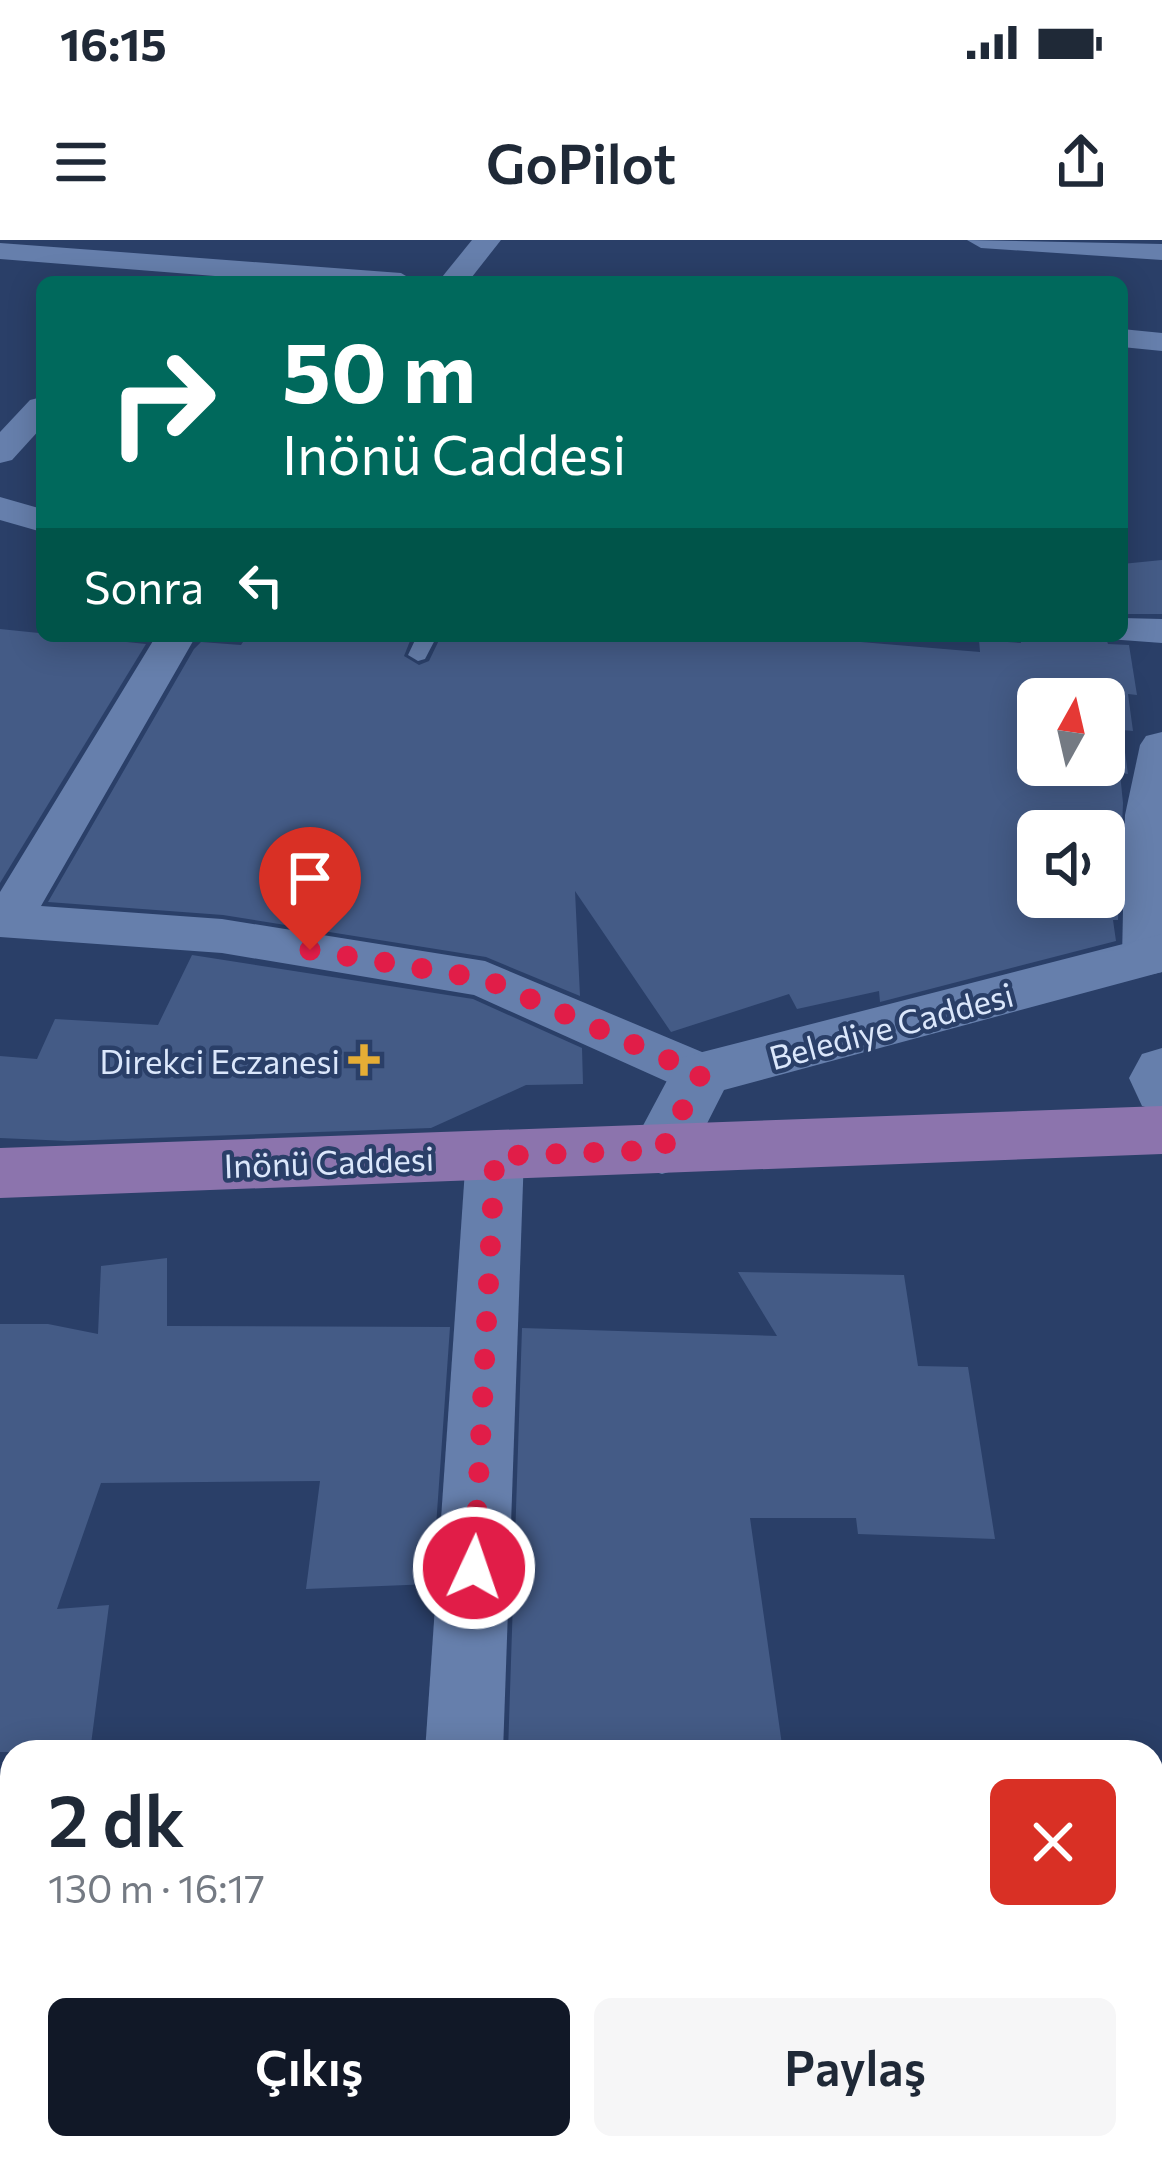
<!DOCTYPE html>
<html lang="tr">
<meta charset="utf-8">
<style>
body{margin:0;font-family:Commissioner,sans-serif;background:#f6f6f7;color:#1f2937;height:100vh;display:flex;flex-direction:column;font-size:45px;white-space:nowrap}
*{box-sizing:border-box;margin:0}
p{font-size:39px;color:#747a83}
.icon{flex:none;width:66px;height:66px;fill:none;stroke:currentColor;stroke-width:2;stroke-linecap:round;stroke-linejoin:round}
.map{position:relative;flex:1;overflow:hidden}
.sheet{position:absolute;left:0px;top:1500px;width:1164px;height:420px;display:flex;flex-direction:column;background:#fff;border-radius:36px 36px 0 0;box-shadow:0 6px 30px #0003}
.sheet>*{flex:none}
.hud{position:absolute;left:36px;top:36px;width:1092px;height:366px;border-radius:18px;box-shadow:0 6px 30px #0003;background:#00695c;color:#fff;overflow:hidden}
.needle{width:78px;rotate:8deg}
.buttons{position:absolute;left:1017px;top:438px;display:grid;gap:24px}
.buttons a{display:grid;place-items:center;width:108px;height:108px;border-radius:18px;background:#fff;box-shadow:0 6px 30px #0003;font-size:60px}
.pin{position:absolute;display:grid;place-items:center;width:102px;height:102px;color:#fff;margin:-123px -51px;border-radius:50% 50% 50% 0;rotate:-45deg;box-shadow:0 0 12px #0007}
.pin .icon{rotate:45deg}
.me{position:absolute;width:132px;margin:-66px;rotate:3deg;stroke-linejoin:round;filter:drop-shadow(0 0 9px #0008)}
.turn{display:flex;align-items:center;gap:42px;height:252px;padding:0 48px;font-size:54px}
.turn .icon{width:156px;height:156px;stroke-width:2.5}
.turn b{display:block;font-size:84px;line-height:102px}
.then{display:flex;align-items:center;height:114px;padding:0 48px;background:#0003;gap:24px;font-size:45px}
.round{display:grid;place-items:center;flex:none;width:126px;height:126px;border-radius:18px;background:#f6f6f7}
.head{display:flex;align-items:center;justify-content:space-between;height:204px;padding:0 48px}
h1{font-size:72px;font-weight:600;line-height:90px}
.action{display:flex;gap:24px;margin-top:auto;padding:24px 48px}
.action a{flex:1;height:138px;border-radius:18px;background:#111827;color:#fff;font-size:48px;font-weight:600;line-height:138px;text-align:center}
.action a+a{background:#f6f6f7;color:#1f2937}
.status{display:flex;justify-content:space-between;align-items:center;height:84px;padding:0 60px;background:#fff;direction:ltr}
.status svg{height:33px;fill:currentColor}
header{display:flex;justify-content:space-between;align-items:center;height:156px;padding:0 48px;background:#fff;font-size:54px;font-weight:600}
.map>svg:first-child{display:block}
.building{fill:#445b86;fill-rule:evenodd}
.lines{fill:none;stroke-linecap:round;stroke-linejoin:round}
.service{fill:#667fac;fill-rule:evenodd}
.minor{fill:#667fac;fill-rule:evenodd}
.tertiary{fill:#667fac;fill-rule:evenodd}
.primary{fill:#8c74ad;fill-rule:evenodd}
.route{stroke:#e11d48;stroke-width:21;stroke-dasharray:0 37.8}
.poi-dot{fill:#e5ad35;stroke:#2a3f68;stroke-width:4.5}
.labels{text-anchor:middle;dominant-baseline:central;stroke-width:9;stroke-linejoin:round;paint-order:stroke}
.street-label{font-size:33px;fill:#dbe7fb;stroke:#2a3f68}
.poi-label{font-size:33px;fill:#dbe7fb;stroke:#2a3f68;text-anchor:end}
</style>
<div class="status"><b>16:15</b><svg viewBox="0 0 49 12"><path d="M0 12V9h3v3zM5 12V6h3v6zM10 12V3h3v9zM15 12V0h3v12zM26 1h20v11H26zM47 4h2v5h-2z"/></svg></div>
<header><svg class="icon" aria-label="menu" viewBox="0 0 24 24"><path d="M4 6h16M4 12h16M4 18h16"/></svg>GoPilot<svg class="icon" aria-label="share" viewBox="0 0 24 24"><path d="M12 15V3M7 8l5-5 5 5M5 13v7h14v-7"/></svg></header>
<div class="map">
<svg width="1162" height="1920" viewBox="0 0 1162 1920">
<rect width="100%" height="100%" fill="#2a3f68"/>
<!-- building -->
<g class="building">
<polygon points="1162,320 1162,374 1122,374 1122,324"/>
<polygon points="0,389 146,404 0,643"/>
<path d="M 247,396 L 412,396 L 404,416 L 419,425 L 429,421 L 441,396 L 837,396 L 837,400 L 980,412 L 979,400 L 1021,403 L 1020,396 L 1105,396 L 1108,404 L 1129,405 L 1137,455 L 1128,454 L 1133,491 L 1122,490 L 1128,534 L 1120,533 L 1123,563 L 1118,680 L 1113,680 L 1116,701 L 880,762 L 879,751 L 797,769 L 789,754 L 671,792 L 575,651 L 580,756 L 486,717 L 223,675 L 48,662 L 194,409 L 201,402 L 241,405 ZM 1038,459 L 1104,459 L 1104,525 L 1038,525 ZM 1038,591 L 1104,591 L 1104,657 L 1038,657 Z"/>
<polygon points="192,715 473,759 582,808 583,844 526,845 431,888 68,901 0,898 0,816 37,819 55,779 158,785"/>
<polygon points="167,1018 167,1086 450,1087 432,1344 306,1349 320,1241 101,1243 57,1369 109,1365 90,1512 0,1512 0,1084 48,1084 98,1094 101,1026"/>
<polygon points="738,1032 904,1035 918,1126 968,1127 995,1299 858,1294 856,1278 750,1278 783,1512 508,1512 522,1088 777,1096"/>
</g>
<g class="lines">
<!-- service -->
<polygon class="service" points="417,396 437,396 425,419 418,421 408,415"/>
<!-- minor -->
<g class="minor">
<polygon points="472,0 501,0 468,42 438,42"/>
<polygon points="967,0 1162,4 1162,20 981,8"/>
<polygon points="0,3 401,33 416,42 289,42 0,19"/>
<polygon points="1122,89 1162,93 1162,111 1122,107"/>
<polygon points="42,157 42,187 12,220 0,223 0,192 30,160"/>
<polygon points="0,257 42,269 42,292 0,280"/>
<polygon points="1122,378 1162,379 1162,403 1108,399 1122,396"/>
<polygon points="156,396 196,396 41,666 222,679 485,721 721,820 729,834 721,848 701,854 681,848 474,755 222,713 0,697 0,652"/>
<polygon points="1162,492 1162,732 1148,735 1130,730 1122,718 1125,575 1140,505 1146,496"/>
<polygon points="1162,808 1162,872 1142,866 1129,838 1142,814"/>
<polygon points="495,893 516,899 524,915 503,1512 425,1512 466,915 474,899"/>
<rect x="1152" y="1617" width="10" height="84"/>
<rect x="0" y="1634" width="12" height="84"/>
<polygon points="12,1898 12,1908 100,1908 97,1920 5,1920"/>
<polygon points="399,1908 491,1908 490,1920 398,1920"/>
<polygon points="812,1908 904,1908 905,1920 813,1920"/>
</g>
<!-- tertiary -->
<polygon class="tertiary" points="1162,694 1162,732 724,850 685,927 662,934 639,927 630,910 679,818"/>
<!-- primary -->
<polygon class="primary" points="1162,866 1162,914 0,958 0,908"/>
</g>
<g class="lines">
<!-- route -->
<polyline class="route" points="310,710 485,739 701,834 662,910 495,916 474,1328"/>
</g>
<!-- markers -->
<path class="poi-dot" d="M358 802h12v12h12v12h-12v12h-12v-12h-12v-12h12z"/>
<g class="labels">
<!-- street labels -->
<g class="street-label">
<text transform="translate(891 785) rotate(-15)">Belediye Caddesi</text>
<text transform="translate(329 921) rotate(-2)">Inönü Caddesi</text>
</g>
<!-- poi labels -->
<g class="poi-label">
<text x="340" y="820">Direkci Eczanesi</text>
</g>
</g>
</svg>
<div class="buttons">
<a><svg class="needle" viewBox="-14 -14 28 28"><path d="M0-13l5 13h-10z" fill="#e53935"/><path d="M0 13l5-13h-10z" fill="#747a83"/></svg></a>
<a><svg class="icon" aria-label="sound" viewBox="0 0 24 24"><path d="M4 9h4l5-4v14l-5-4H4zM17 9q2 3 0 6"/></svg></a>
</div>
<div class="pin" style="left:310px;top:710px;background:#d93025"><svg class="icon" aria-label="arrive" viewBox="0 0 24 24"><path d="M6 21V4h12l-3 4 3 4H6"/></svg></div>
<svg class="me" style="left:474px;top:1328px" viewBox="-20 -20 40 40"><circle r="17" fill="#e11d48" stroke="#fff" stroke-width="3"/><path d="M0-11L8 9 0 5-8 9z" fill="#fff"/></svg>
<div class="hud">
<div class="turn"><svg class="icon" aria-label="right" viewBox="0 0 24 24"><path d="M7 20v-9h11M14 6l5 5-5 5"/></svg><div><b>50 m</b>Inönü Caddesi</div></div>
<div class="then">Sonra<svg class="icon" aria-label="left" viewBox="0 0 24 24"><path d="M17 20v-9H6M10 6l-5 5 5 5"/></svg></div>
</div>
<section class="sheet">
<div class="head"><div><h1>2 dk</h1><p>130 m · 16:17</p></div><a class="round" style="background:#d93025;color:#fff"><svg class="icon" aria-label="close" viewBox="0 0 24 24"><path d="M6 6l12 12M18 6L6 18"/></svg></a></div>
<div class="action"><a>Çıkış</a><a>Paylaş</a></div>
</section>
</div>
